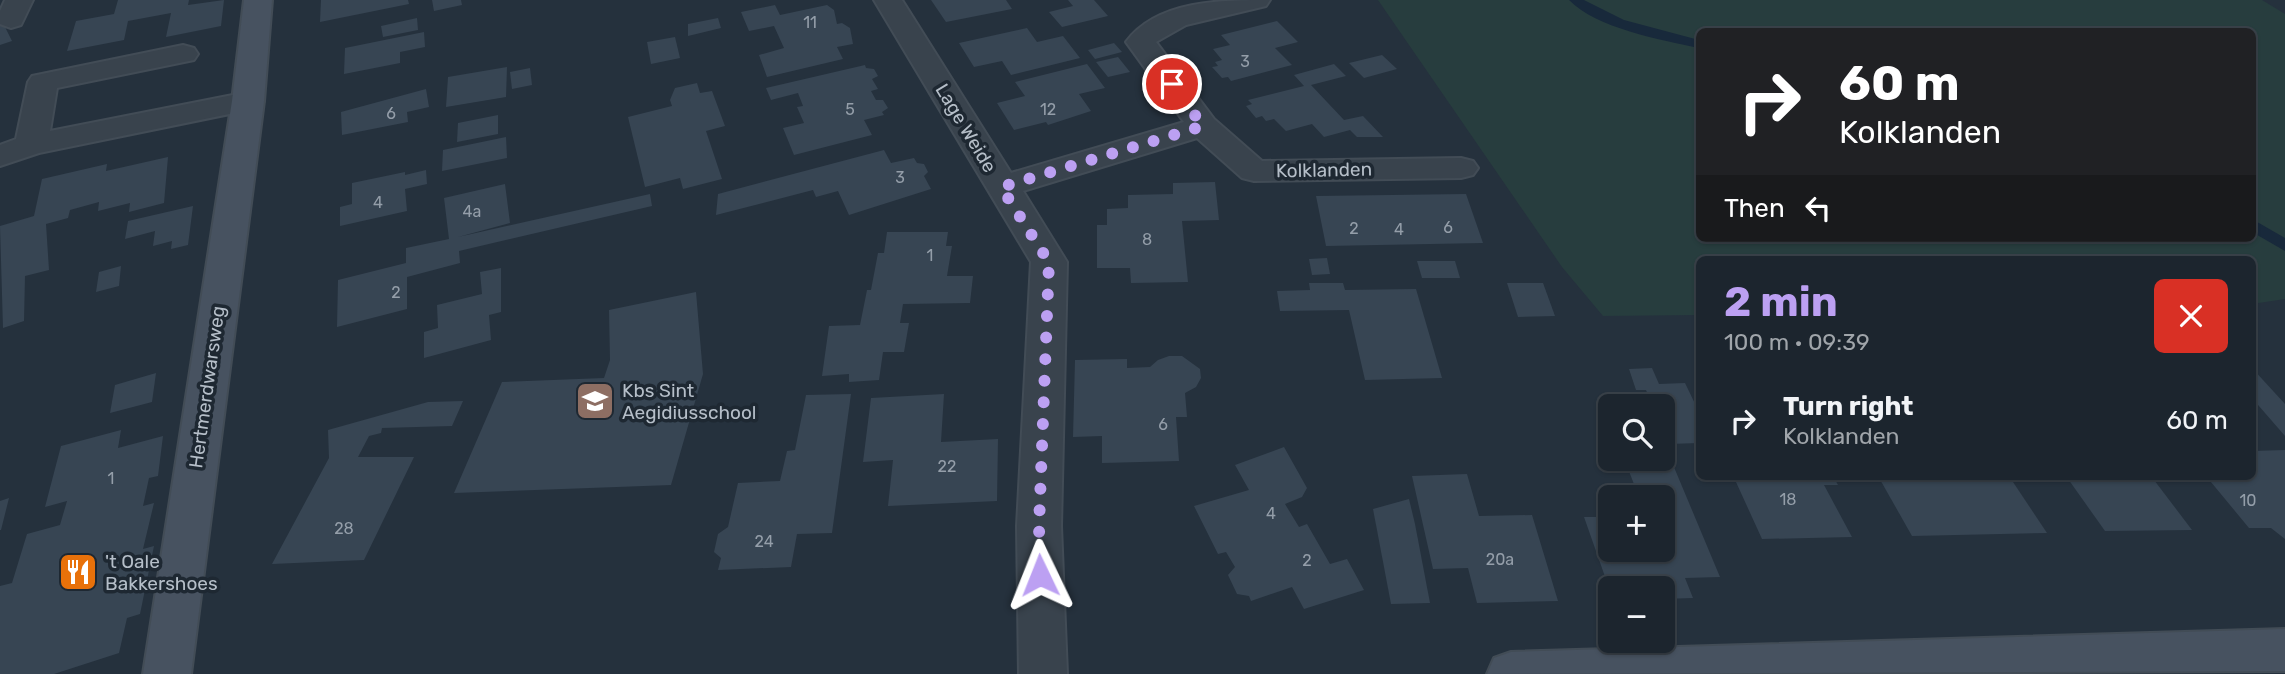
<!DOCTYPE html>
<meta charset="utf-8">
<style>
body{margin:0;font-family:Rubik,sans-serif;background:#252d36;color:#f1f3f6;height:100vh;display:flex;flex-direction:column;font-size:26px;white-space:nowrap}
*{box-sizing:border-box;margin:0}
p{font-size:23px;color:#a0a5aa}
.icon{flex:none;width:38px;height:38px;fill:none;stroke:currentColor;stroke-width:2;stroke-linecap:round;stroke-linejoin:round}
.map{position:relative;flex:1;overflow:hidden}
.sheet{position:absolute;left:1696px;top:256px;width:560px;height:224px;display:flex;flex-direction:column;background:#1c252e;border-radius:10px;box-shadow:0 2px 5px #0004,0 0 0 2px #3a424a}
.sheet>*{flex:none}
.top-card{position:absolute;left:1696px;top:28px;width:560px;height:214px;border-radius:10px;box-shadow:0 2px 5px #0004,0 0 0 2px #3a424a;background:#202124;color:#fff;overflow:hidden}
.buttons{position:absolute;left:1598px;top:394px;display:grid;gap:14px}
.buttons a{display:grid;place-items:center;width:77px;height:77px;border-radius:10px;background:#1c252e;box-shadow:0 2px 5px #0004,0 0 0 2px #3a424a;font-size:35px}
.pin{position:absolute;display:grid;place-items:center;width:60px;height:60px;color:#fff;margin:-30px;border:4px solid #fff;border-radius:50%;box-shadow:0 2px 7px #0007}
.me{position:absolute;width:77px;margin:-38px;rotate:358deg;stroke-linejoin:round;filter:drop-shadow(0 0 5px #0008)}
.turn{display:flex;align-items:center;gap:24px;height:147px;padding:0 28px;font-size:32px}
.turn .icon{width:91px;height:91px;stroke-width:2.5}
.turn b{display:block;font-size:49px;line-height:60px}
.then{display:flex;align-items:center;height:66px;padding:0 28px;background:#0003;gap:14px;font-size:26px}
.round{display:grid;place-items:center;flex:none;width:74px;height:74px;border-radius:10px;background:#252d36}
.summary{display:flex;align-items:center;justify-content:space-between;height:119px;padding:0 28px}
h1{font-size:42px;font-weight:700;line-height:52px;color:#bca0f2}
ul{padding:0;list-style:none}
li{display:flex;align-items:center;gap:21px;height:91px;padding:0 28px}
li div{flex:1}
li b{display:block;font-size:26px}
li em{font-style:normal}
.map>svg:first-child{display:block}
.green{fill:#273d3e;fill-rule:evenodd}
.lines{fill:none;stroke-linecap:round;stroke-linejoin:round}
.stream{fill:#18293b;fill-rule:evenodd}
.building{fill:#374553}
.street-casing{stroke:#424c56;stroke-width:4}
.secondary-casing{stroke:#424c56;stroke-width:4}
.street{fill:#39434d;fill-rule:evenodd}
.secondary{fill:#475260;fill-rule:evenodd}
.route{stroke:#bca0f2;stroke-width:12;stroke-dasharray:0 21.6}
.labels{text-anchor:middle;dominant-baseline:central;stroke-width:7;stroke-linejoin:round;paint-order:stroke}
.number-label{font-size:16px;fill:#949ea9}
.street-label{font-size:19px;fill:#b5bec8;stroke:#1e2832}
.poi-label{font-size:19px;fill:#b5bec8;stroke:#1e2832;text-anchor:start}
</style>
<div class="map">
<svg width="2285" height="674" viewBox="0 0 2285 674">
<rect width="100%" height="100%" fill="#25313d"/>
<!-- green -->
<path class="green" d="M 1378,0 L 2262,0 L 2285,14 L 2285,299 L 2252,304 L 2252,259 L 1699,259 L 1699,315 L 1603,316 L 1562,267 ZM 1699,32 L 2252,32 L 2252,238 L 1699,238 Z"/>
<g class="lines">
<!-- stream -->
<g class="stream">
<path d="M 1569,0 L 1584,0 L 1624,20 L 1699,40 L 1699,48 C 1661,40 1596,28 1569,0 Z"/>
<polygon points="2252,219 2285,238 2285,251 2252,232"/>
</g>
</g>
<!-- building -->
<g class="building">
<polygon points="118,0 189,0 188,5 224,0 221,26 166,37 171,13 128,21 124,40 67,51 76,21 114,14"/>
<polygon points="321,0 408,0 409,4 320,22"/>
<polygon points="432,0 461,0 462,5 434,11"/>
<polygon points="931,0 1006,0 1012,9 946,22"/>
<polygon points="1068,0 1094,0 1108,16 1062,27 1049,12 1073,6"/>
<polygon points="775,5 780,15 827,5 834,10 837,24 842,23 850,28 853,44 837,47 843,59 767,77 759,55 784,48 774,26 749,31 741,12"/>
<polygon points="417,18 418,30 383,37 381,26"/>
<polygon points="718,18 721,28 688,36 688,24"/>
<polygon points="1277,21 1298,42 1275,48 1292,65 1231,81 1228,77 1222,78 1212,67 1218,66 1215,62 1222,60 1213,49 1230,45 1221,35"/>
<polygon points="3,23 12,41 0,45 0,24"/>
<polygon points="1027,28 1037,42 1063,36 1080,58 1011,75 1002,61 974,67 959,43"/>
<polygon points="424,32 425,47 400,52 400,63 344,74 345,48"/>
<polygon points="675,37 680,58 651,64 647,42"/>
<polygon points="1114,43 1122,52 1095,59 1088,50"/>
<polygon points="1382,55 1397,69 1364,78 1349,63"/>
<polygon points="1118,57 1130,72 1108,77 1096,62"/>
<polygon points="1087,64 1105,88 1079,94 1091,111 1048,125 1046,122 1014,130 997,103 1025,96 1015,82"/>
<polygon points="1334,64 1346,76 1311,85 1344,120 1363,116 1383,137 1357,137 1350,130 1324,137 1312,124 1286,131 1274,119 1266,121 1262,116 1256,118 1246,106 1252,104 1248,100 1304,86 1294,75"/>
<polygon points="865,65 866,68 874,69 878,76 872,79 878,89 871,91 876,100 883,100 888,108 882,112 884,115 864,120 872,135 794,155 783,128 804,123 797,107 803,106 798,93 771,100 766,88"/>
<polygon points="507,67 506,97 446,107 448,77"/>
<polygon points="530,68 532,85 512,89 510,72"/>
<polygon points="697,83 700,93 712,91 725,126 706,131 722,179 683,189 680,178 645,187 628,117 672,106 670,100 675,88"/>
<polygon points="426,89 429,107 407,112 408,122 342,135 341,112"/>
<polygon points="498,115 498,134 457,142 458,123"/>
<polygon points="506,137 507,158 442,171 443,150"/>
<polygon points="884,150 891,163 914,158 917,163 924,164 928,172 924,176 931,189 849,215 838,191 816,197 813,190 716,215 718,194"/>
<polygon points="168,157 164,203 129,212 130,203 98,211 99,202 70,210 68,218 46,224 49,270 25,276 24,321 3,328 0,226 34,216 42,179 107,164 106,171"/>
<polygon points="426,170 427,184 405,189 407,211 340,226 340,207 352,204 352,183 405,172 405,175"/>
<polygon points="1215,182 1219,220 1182,221 1188,282 1131,283 1130,268 1097,268 1097,225 1107,225 1107,209 1128,208 1128,195 1173,194 1173,183"/>
<polygon points="505,184 510,223 458,237 650,194 652,206 459,251 460,263 407,277 407,309 337,327 338,280 406,263 406,248 449,239 444,198"/>
<polygon points="1466,194 1483,243 1326,246 1316,196"/>
<polygon points="193,206 188,245 171,249 172,241 153,246 155,231 125,239 128,221"/>
<polygon points="887,232 948,232 946,246 952,246 947,276 973,276 970,303 903,304 900,323 909,323 904,352 883,352 879,380 849,382 849,374 822,376 829,326 860,325 867,290 871,290 878,253 884,253"/>
<polygon points="1327,258 1330,274 1312,275 1309,259"/>
<polygon points="1417,261 1455,261 1460,278 1422,278"/>
<polygon points="121,266 119,286 96,292 99,272"/>
<polygon points="501,268 501,312 489,315 491,340 424,358 424,332 438,328 437,305 482,294 480,272"/>
<polygon points="1309,283 1343,283 1345,290 1416,289 1442,378 1365,380 1349,310 1280,311 1277,291 1310,290"/>
<polygon points="1507,283 1543,283 1555,316 1518,317"/>
<polygon points="696,292 703,374 671,485 454,493 502,382 604,378 610,360 609,310"/>
<polygon points="1169,356 1182,356 1200,369 1201,378 1196,387 1185,393 1187,417 1176,417 1179,461 1102,463 1102,436 1073,437 1075,360 1127,359 1127,368 1150,367 1158,360"/>
<polygon points="1652,368 1659,384 1685,383 1699,412 1699,443 1669,444 1662,429 1662,406 1653,406 1646,390 1636,390 1629,369"/>
<polygon points="2252,368 2285,404 2285,436 2252,398"/>
<polygon points="156,373 152,402 110,413 115,385"/>
<polygon points="851,394 832,533 797,534 791,567 718,570 721,558 714,552 718,534 728,527 738,483 780,481 787,451 795,450 806,395"/>
<polygon points="944,394 941,442 998,439 997,501 888,506 893,460 863,462 871,398"/>
<polygon points="463,401 452,426 382,428 381,433 369,436 358,457 414,457 364,560 272,564 329,458 328,430 428,402"/>
<polygon points="121,430 118,448 163,436 158,476 149,478 143,506 154,503 143,549 154,546 140,614 127,618 119,653 54,674 0,674 0,586 12,583 27,534 60,525 67,501 45,507 61,446"/>
<polygon points="1284,447 1307,488 1302,497 1285,504 1299,527 1307,524 1330,564 1347,559 1364,590 1304,609 1292,587 1251,601 1249,596 1237,594 1228,575 1235,567 1226,552 1218,554 1194,506 1249,490 1235,465"/>
<polygon points="2285,450 2285,539 2271,528 2249,528 2206,476 2252,476 2252,451"/>
<polygon points="1671,460 1720,577 1685,578 1693,598 1662,599 1662,588 1609,588 1584,517 1610,517 1610,550 1662,550 1662,497 1639,497 1625,461"/>
<polygon points="1467,474 1479,516 1532,515 1558,601 1477,603 1468,568 1433,569 1412,476"/>
<polygon points="1763,476 1833,476 1838,485 1824,485 1852,537 1762,539 1736,482 1765,481"/>
<polygon points="1878,476 2009,476 2047,533 1912,536"/>
<polygon points="2066,476 2151,476 2192,530 2105,531"/>
<polygon points="9,498 1,530 0,530 0,501"/>
<polygon points="1409,499 1415,524 1430,603 1391,604 1373,509"/>
</g>
<g class="lines">
<defs>
<g id="street">
<polygon points="5,0 33,0 21,25 11,28 0,24 0,11"/>
<path d="M 874,0 L 902,0 L 1011,173 L 1184,122 L 1126,42 C 1157,0 1222,0 1270,0 L 1266,6 L 1186,25 L 1156,42 L 1214,119 L 1262,161 L 1461,158 L 1473,161 L 1478,168 L 1473,175 L 1461,178 L 1254,181 L 1242,178 L 1197,138 L 1023,191 L 1067,262 L 1061,526 L 1067,674 L 1019,674 L 1017,526 L 1031,262 Z"/>
<polygon points="183,45 194,48 198,54 194,60 57,88 50,131 248,92 259,94 264,101 259,108 39,153 0,166 0,145 16,139 28,82 32,76"/>
</g>
<g id="secondary">
<polygon points="244,0 272,0 264,101 191,674 143,674 232,101"/>
<polygon points="2285,629 2285,671 1487,674 1494,658 1511,652"/>
</g>
</defs>
<!-- street casing -->
<use href="#street" class="street-casing"/>
<!-- secondary casing -->
<use href="#secondary" class="secondary-casing"/>
<!-- street -->
<use href="#street" class="street"/>
<!-- secondary -->
<use href="#secondary" class="secondary"/>
</g>
<g class="lines">
<!-- route -->
<polyline class="route" points="1040,575 1039,526 1049,262 1001,187 1203,126 1172,84"/>
</g>
<!-- icons -->
<defs>
<symbol id="school-square" viewBox="-11 -11 22 22"><rect x="-9" y="-9" width="18" height="18" rx="4" fill="#8d6e63" stroke="#1e2832"/><path d="M0-5L7-2L0 1L-7-2ZM-4 1L0 2.5L4 1V4Q0 6-4 4Z" fill="#fff"/></symbol>
<symbol id="restaurant-square" viewBox="-11 -11 22 22"><rect x="-9" y="-9" width="18" height="18" rx="4" fill="#e8710a" stroke="#1e2832"/><path d="M-5-6h1v4h1v-4h1v4h1v-4h1v5L-1.5 .5V6h-2V.5L-5-1ZM5-6V6H3V1.5H1.5Q1.5-4 5-6Z" fill="#fff"/></symbol>
</defs>
<g fill-rule="evenodd">
<use href="#school-square" x="573" y="379" width="44" height="44"/>
<use href="#restaurant-square" x="56" y="550" width="44" height="44"/>
</g>
<g class="labels">
<!-- number labels -->
<g class="number-label">
<text x="810" y="22">11</text>
<text x="1245" y="61">3</text>
<text x="850" y="109">5</text>
<text x="1048" y="109">12</text>
<text x="391" y="113">6</text>
<text x="900" y="177">3</text>
<text x="378" y="202">4</text>
<text x="472" y="211">4a</text>
<text x="1448" y="227">6</text>
<text x="1354" y="228">2</text>
<text x="1399" y="229">4</text>
<text x="1147" y="239">8</text>
<text x="930" y="255">1</text>
<text x="396" y="292">2</text>
<text x="1163" y="424">6</text>
<text x="947" y="466">22</text>
<text x="111" y="478">1</text>
<text x="1788" y="499">18</text>
<text x="2248" y="500">10</text>
<text x="1271" y="513">4</text>
<text x="344" y="528">28</text>
<text x="764" y="541">24</text>
<text x="1500" y="559">20a</text>
<text x="1307" y="560">2</text>
</g>
<!-- street labels -->
<g class="street-label">
<text transform="translate(966 128) rotate(59)">Lage Weide</text>
<text transform="translate(1324 170) rotate(-1)">Kolklanden</text>
<text transform="translate(207 387) rotate(-82)">Hertmerdwarsweg</text>
</g>
<!-- poi labels -->
<g class="poi-label">
<text x="622" y="390">Kbs Sint<tspan x="622" dy="22">Aegidiusschool</tspan></text>
<text x="105" y="561">'t Oale<tspan x="105" dy="22">Bakkershoes</tspan></text>
</g>
</g>
</svg>
<div class="buttons">
<a><svg class="icon" aria-label="search" viewBox="0 0 24 24"><circle cx="10" cy="10" r="6"/><path d="M15 15l6 6"/></svg></a>
<a>+</a>
<a>−</a>
</div>
<div class="pin" style="left:1172px;top:84px;background:#d93025"><svg class="icon" aria-label="arrive" viewBox="0 0 24 24"><path d="M6 21V4h12l-3 4 3 4H6"/></svg></div>
<svg class="me" style="left:1040px;top:575px" viewBox="-20 -20 40 40"><path d="M0-17L14 15 0 8-14 15z" fill="#bca0f2" stroke="#fff" stroke-width="4"/></svg>
<div class="top-card">
<div class="turn"><svg class="icon" aria-label="right" viewBox="0 0 24 24"><path d="M7 20v-9h11M14 6l5 5-5 5"/></svg><div><b>60 m</b>Kolklanden</div></div>
<div class="then">Then<svg class="icon" aria-label="left" viewBox="0 0 24 24"><path d="M17 20v-9H6M10 6l-5 5 5 5"/></svg></div>
</div>
<section class="sheet">
<div class="summary"><div><h1>2 min</h1><p>100 m · 09:39</p></div><a class="round" style="background:#d93025;color:#fff"><svg class="icon" aria-label="close" viewBox="0 0 24 24"><path d="M6 6l12 12M18 6L6 18"/></svg></a></div>
<ul>
<li><svg class="icon" aria-label="right" viewBox="0 0 24 24"><path d="M7 20v-9h11M14 6l5 5-5 5"/></svg><div><b>Turn right</b><p>Kolklanden</p></div><em>60 m</em></li>
</ul>
</section>
</div>
